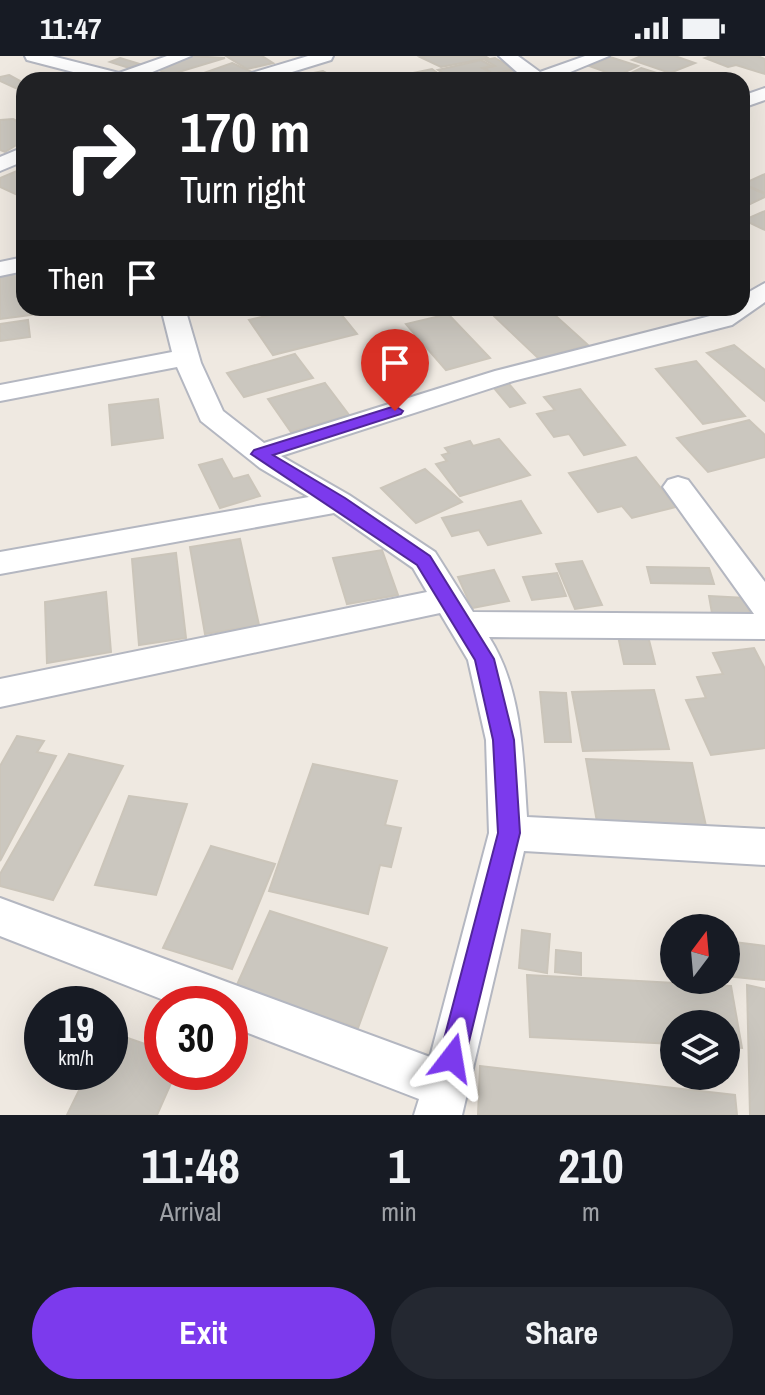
<!DOCTYPE html>
<style>
body{margin:0;font-family:"Archivo Narrow",sans-serif;background:#242831;color:#f1f3f6;height:100vh;display:flex;flex-direction:column;font-size:30px;white-space:nowrap}
*{box-sizing:border-box;margin:0}
p{font-size:26px;color:#9ea1a6}
.icon{flex:none;width:44px;height:44px;fill:none;stroke:currentColor;stroke-width:2;stroke-linecap:round;stroke-linejoin:round}
.map{position:relative;height:1059px;overflow:hidden}
.sheet{display:flex;flex-direction:column;background:#171b24;flex:1}
.sheet>*{flex:none}
.guide{position:absolute;left:16px;top:16px;width:734px;height:244px;border-radius:24px;box-shadow:0 8px 32px #0002;background:#202124;color:#fff;overflow:hidden}
.needle{width:52px;rotate:16deg}
.fabs{position:absolute;left:660px;top:858px;display:grid;gap:16px}
.fabs a{display:grid;place-items:center;width:80px;height:80px;border-radius:50%;background:#171b24;box-shadow:0 8px 32px #0002;font-size:40px}
.speed{position:absolute;left:24px;top:930px;display:flex;gap:16px;font-size:40px;font-weight:700;text-align:center}
.speed>*{display:grid;place-content:center;width:104px;height:104px;border-radius:50%;background:#171b24;box-shadow:0 8px 32px #0002;line-height:1}
.speed small{font-size:20px;font-weight:400}
.speed .limit{border:12px solid #d22;background:#fff;color:#111}
.pin{position:absolute;display:grid;place-items:center;width:68px;height:68px;color:#fff;margin:-82px -34px;border-radius:50% 50% 50% 0;rotate:-45deg;box-shadow:0 0 8px #0007}
.pin .icon{rotate:45deg}
.me{position:absolute;width:88px;margin:-44px;rotate:14deg;stroke-linejoin:round;filter:drop-shadow(0 0 6px #0008)}
.turn{display:flex;align-items:center;gap:28px;height:168px;padding:0 32px;font-size:36px}
.turn .icon{width:104px;height:104px;stroke-width:2.5}
.turn b{display:block;font-size:56px;line-height:68px}
.then{display:flex;align-items:center;height:76px;padding:0 32px;background:#0003;gap:16px;font-size:30px}
.eta{display:flex;justify-content:space-evenly;align-items:center;height:136px;text-align:center}
.eta b{font-size:48px;font-weight:700;line-height:56px}
.primary-button{display:flex;gap:16px;margin-top:auto;padding:16px 32px}
.primary-button a{flex:1;height:92px;border-radius:48px;background:#7c3aed;color:#fff;font-size:32px;font-weight:700;line-height:92px;text-align:center}
.primary-button a+a{background:#242831;color:#f1f3f6}
.status{display:flex;justify-content:space-between;align-items:center;height:56px;padding:0 40px;background:#171b24;direction:ltr}
.status svg{height:22px;fill:currentColor}
.map>svg:first-child{display:block}
.building{fill:#cbc7bf;stroke:#cbc5ba;stroke-width:2}
.lines{fill:none;stroke-linecap:round;stroke-linejoin:round}
.minor-casing{stroke:#b4b7c1;stroke-width:4}
.minor{fill:#fff;fill-rule:evenodd}
.route{fill:#7c3aed;stroke:#51269a;stroke-width:2}
</style>
<div class="status"><b>11:47</b><svg viewBox="0 0 49 12"><path d="M0 12V9h3v3zM5 12V6h3v6zM10 12V3h3v9zM15 12V0h3v12zM26 1h20v11H26zM47 4h2v5h-2z"/></svg></div>
<div class="map">
<svg width="765" height="1059" viewBox="0 0 765 1059">
<rect width="100%" height="100%" fill="#efe9e1"/>
<!-- building -->
<g class="building">
<polygon points="191,0 225,2 169,19 153,11"/>
<polygon points="226,0 262,0 273,7 247,13"/>
<polygon points="427,0 485,0 488,2 441,11 420,1"/>
<polygon points="641,0 675,0 695,7 670,17 632,4"/>
<polygon points="711,0 758,0 765,3 765,18 736,9 728,11 705,2"/>
<polygon points="610,1 638,10 617,20 589,10"/>
<polygon points="120,2 140,8 129,12 110,6"/>
<polygon points="495,2 514,13 493,18 485,12 495,10 485,4"/>
<polygon points="481,4 492,10 482,12 491,17 454,24 438,14"/>
<polygon points="232,7 252,16 228,24 204,24 195,20"/>
<polygon points="641,12 666,20 657,24 623,21"/>
<polygon points="432,13 447,24 409,24 403,19"/>
<polygon points="512,14 526,21 511,24 498,17"/>
<polygon points="323,15 339,24 316,24 308,18"/>
<polygon points="608,18 616,24 579,21"/>
<polygon points="9,19 24,27 24,36 0,25 0,21"/>
<polygon points="13,63 24,69 24,80 18,84 23,85 5,96 0,94 0,64"/>
<polygon points="24,112 24,142 0,131 0,122"/>
<polygon points="765,118 765,137 743,128"/>
<polygon points="742,128 765,138 765,141 742,152"/>
<polygon points="765,155 765,174 744,164"/>
<polygon points="24,216 24,252 46,252 47,257 0,263 0,219"/>
<polygon points="300,252 336,252 357,278 273,299 249,264"/>
<polygon points="517,252 547,252 588,289 539,303 493,259"/>
<polygon points="448,258 490,302 446,314 406,268"/>
<polygon points="28,264 30,281 0,285 0,268"/>
<polygon points="734,289 765,314 765,345 707,297"/>
<polygon points="295,298 313,322 244,341 227,317"/>
<polygon points="696,305 745,360 703,368 656,313"/>
<polygon points="325,327 349,359 291,376 268,343"/>
<polygon points="509,328 525,347 510,351 494,332"/>
<polygon points="580,333 625,389 584,399 569,378 554,381 537,358 555,354 544,341"/>
<polygon points="158,343 163,382 112,389 109,349"/>
<polygon points="749,364 765,379 765,401 708,416 677,382"/>
<polygon points="499,383 530,419 460,440 436,408 447,405 442,399 449,397 445,392 470,385 473,390"/>
<polygon points="636,401 676,451 632,462 622,450 598,456 569,417"/>
<polygon points="222,403 233,423 248,419 260,440 220,452 199,409"/>
<polygon points="425,413 462,446 416,467 381,432"/>
<polygon points="521,445 541,477 488,489 479,474 452,480 442,462"/>
<polygon points="240,483 259,569 205,578 190,491"/>
<polygon points="382,494 398,539 347,548 333,502"/>
<polygon points="176,497 186,582 139,589 132,503"/>
<polygon points="582,505 602,549 575,553 556,508"/>
<polygon points="647,511 709,512 714,528 651,527"/>
<polygon points="494,514 509,545 472,552 458,521"/>
<polygon points="557,517 566,540 532,544 523,521"/>
<polygon points="106,536 111,596 47,607 45,546"/>
<polygon points="709,540 746,542 750,560 712,557"/>
<polygon points="618,580 648,580 655,608 624,608"/>
<polygon points="754,592 765,613 765,692 711,699 686,644 706,642 697,621 723,618 713,597"/>
<polygon points="654,634 669,693 583,695 572,636"/>
<polygon points="540,636 566,637 571,686 545,686"/>
<polygon points="17,680 44,685 37,696 56,700 0,805 0,710"/>
<polygon points="69,698 123,710 53,844 0,830 0,818"/>
<polygon points="586,703 692,707 706,770 597,766"/>
<polygon points="313,708 397,725 385,769 401,772 391,811 380,809 368,858 269,835"/>
<polygon points="129,740 187,748 156,839 95,829"/>
<polygon points="211,790 275,808 232,913 163,892"/>
<polygon points="270,855 387,892 358,972 236,931"/>
<polygon points="522,874 550,878 547,917 519,912"/>
<polygon points="726,885 765,890 765,924 726,920"/>
<polygon points="556,894 581,897 581,919 555,916"/>
<polygon points="527,919 731,930 742,992 726,991 726,968 674,968 674,988 530,981"/>
<polygon points="747,929 765,933 765,1059 750,1059"/>
<polygon points="122,980 162,994 162,1016 176,1016 157,1059 67,1059 86,1020 99,1025 104,1016 110,1016 110,1004"/>
<polygon points="480,1010 735,1039 737,1059 478,1059"/>
</g>
<g class="lines">
<defs>
<g id="minor">
<polygon points="25,0 52,0 119,17 167,0 191,0 133,24 104,24 27,4"/>
<polygon points="308,0 333,0 331,4 266,24 239,24 242,20"/>
<polygon points="499,0 518,0 540,16 585,0 609,0 551,24 526,24"/>
<polygon points="765,32 765,44 742,52 742,40"/>
<polygon points="24,91 24,105 0,115 0,101"/>
<polygon points="24,201 24,215 0,220 0,206"/>
<path d="M 765,227 L 765,246 L 732,269 L 513,325 L 281,400 L 349,439 L 435,496 L 473,556 L 754,558 L 663,431 L 668,424 L 678,421 L 688,424 L 765,526 L 765,583 L 489,581 C 522,632 523,701 527,761 L 765,773 L 765,809 L 524,795 L 462,1059 L 414,1059 L 419,1043 L 230,970 L 230,948 L 174,948 L 0,880 L 0,842 L 430,1001 L 489,777 L 486,684 L 468,604 L 440,557 L 0,651 L 0,623 L 427,536 L 413,512 L 334,457 L 0,518 L 0,496 L 309,441 L 260,412 L 201,365 L 177,311 L 0,345 L 0,329 L 172,296 L 161,252 L 185,252 L 201,307 L 223,355 L 264,387 L 495,315 L 714,259 L 725,252 L 742,252 L 742,240 Z"/>
</g>
</defs>
<!-- minor casing -->
<use href="#minor" class="minor-casing"/>
<!-- minor -->
<use href="#minor" class="minor"/>
</g>
<!-- route -->
<polygon class="route" points="395,350 403,355 401,358 273,399 345,442 430,500 494,603 514,684 520,777 465,1002 461,1011 452,1015 443,1011 439,1002 498,777 493,684 475,604 417,509 251,398 254,394"/>
</svg>
<div class="fabs">
<a><svg class="needle" viewBox="-14 -14 28 28"><path d="M0-13l5 13h-10z" fill="#e53935"/><path d="M0 13l5-13h-10z" fill="#9ea1a6"/></svg></a>
<a><svg class="icon" aria-label="layers" viewBox="0 0 24 24"><path d="M12 4l9 5-9 5-9-5zM3 14l9 5 9-5"/></svg></a>
</div>
<div class="speed"><div>19<small>km/h</small></div><div class="limit">30</div></div>
<div class="pin" style="left:395px;top:355px;background:#d93025"><svg class="icon" aria-label="arrive" viewBox="0 0 24 24"><path d="M6 21V4h12l-3 4 3 4H6"/></svg></div>
<svg class="me" style="left:452px;top:1002px" viewBox="-20 -20 40 40"><path d="M0-17L14 15 0 8-14 15z" fill="#7c3aed" stroke="#fff" stroke-width="4"/></svg>
<div class="guide">
<div class="turn"><svg class="icon" aria-label="right" viewBox="0 0 24 24"><path d="M7 20v-9h11M14 6l5 5-5 5"/></svg><div><b>170 m</b>Turn right</div></div>
<div class="then">Then<svg class="icon" aria-label="arrive" viewBox="0 0 24 24"><path d="M6 21V4h12l-3 4 3 4H6"/></svg></div>
</div>
</div>
<section class="sheet">
<div class="eta">
<div><b>11:48</b><p>Arrival</p></div>
<div><b>1</b><p>min</p></div>
<div><b>210</b><p>m</p></div>
</div>
<div class="primary-button"><a>Exit</a><a>Share</a></div>
</section>
